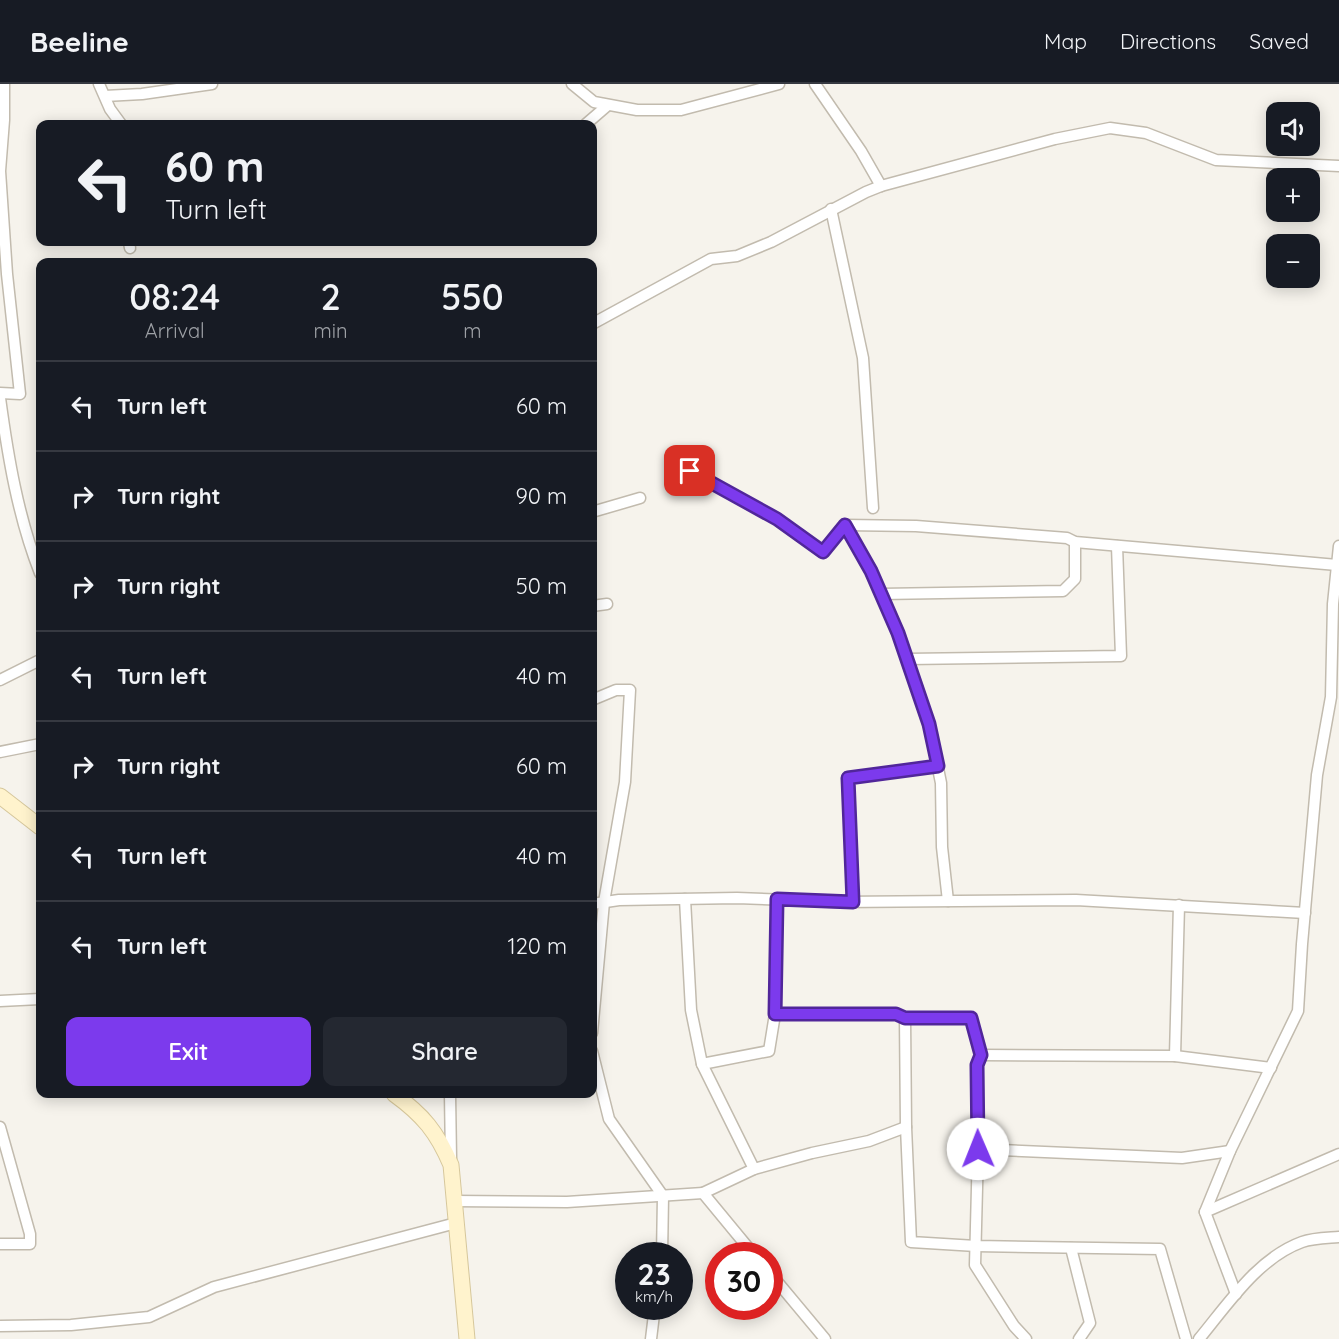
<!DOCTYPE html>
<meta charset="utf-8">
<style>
body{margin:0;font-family:Quicksand,sans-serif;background:#242831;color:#f1f3f6;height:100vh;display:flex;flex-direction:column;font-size:22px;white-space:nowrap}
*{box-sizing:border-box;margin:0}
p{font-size:20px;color:#9ea1a6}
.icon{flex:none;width:33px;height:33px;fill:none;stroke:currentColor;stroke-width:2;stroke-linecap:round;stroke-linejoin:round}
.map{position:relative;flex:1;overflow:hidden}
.panel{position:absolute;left:36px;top:174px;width:561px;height:840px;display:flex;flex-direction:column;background:#171b24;border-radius:12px;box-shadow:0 3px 15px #0003}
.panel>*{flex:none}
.banner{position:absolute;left:36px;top:36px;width:561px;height:126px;border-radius:12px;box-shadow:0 3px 15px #0003;background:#171b24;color:#f1f3f6;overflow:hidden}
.fabs{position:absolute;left:1266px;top:18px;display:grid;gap:12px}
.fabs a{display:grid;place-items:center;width:54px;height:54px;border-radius:12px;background:#171b24;box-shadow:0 3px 15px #0003;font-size:30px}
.speed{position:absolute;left:615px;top:1158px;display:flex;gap:12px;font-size:30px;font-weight:700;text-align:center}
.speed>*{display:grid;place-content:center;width:78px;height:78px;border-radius:50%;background:#171b24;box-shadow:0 3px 15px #0003;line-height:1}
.speed small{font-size:15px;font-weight:400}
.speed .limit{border:9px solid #d22;background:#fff;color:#111}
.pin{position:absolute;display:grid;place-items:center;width:51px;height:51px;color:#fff;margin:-26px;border-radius:12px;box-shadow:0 3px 9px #0006}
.me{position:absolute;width:66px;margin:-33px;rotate:359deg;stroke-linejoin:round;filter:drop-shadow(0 0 4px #0008)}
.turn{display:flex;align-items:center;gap:21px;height:126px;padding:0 30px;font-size:27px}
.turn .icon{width:78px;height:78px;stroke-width:2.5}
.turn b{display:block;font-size:42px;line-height:51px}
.eta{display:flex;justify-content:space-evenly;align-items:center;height:102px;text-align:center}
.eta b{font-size:36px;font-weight:600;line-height:42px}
.cta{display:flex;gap:12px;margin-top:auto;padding:12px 30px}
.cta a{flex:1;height:69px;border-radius:12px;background:#7c3aed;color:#fff;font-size:24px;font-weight:600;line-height:69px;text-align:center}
.cta a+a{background:#242831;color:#f1f3f6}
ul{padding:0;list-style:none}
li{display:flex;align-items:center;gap:18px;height:90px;padding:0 30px;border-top:2px solid #363941}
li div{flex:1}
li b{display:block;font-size:22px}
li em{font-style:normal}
header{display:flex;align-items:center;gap:36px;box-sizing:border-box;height:84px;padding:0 30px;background:#171b24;border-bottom:2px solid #363941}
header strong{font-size:28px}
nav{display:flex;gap:33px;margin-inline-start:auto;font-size:21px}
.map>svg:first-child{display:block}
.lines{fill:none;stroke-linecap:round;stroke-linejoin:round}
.street-casing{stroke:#c2bbae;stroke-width:13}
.secondary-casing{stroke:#d6c79b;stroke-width:17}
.street{stroke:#fff;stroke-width:10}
.secondary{stroke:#fff3cd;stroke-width:15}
.route-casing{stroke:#51269a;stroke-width:15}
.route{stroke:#7c3aed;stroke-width:10}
</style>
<header>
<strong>Beeline</strong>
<nav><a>Map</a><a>Directions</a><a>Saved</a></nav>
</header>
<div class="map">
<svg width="1339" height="1255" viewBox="0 0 1339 1255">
<rect width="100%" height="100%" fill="#f6f3ec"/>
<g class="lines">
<defs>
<g id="street">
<polyline points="99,0 110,25 121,40"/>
<polyline points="572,0 594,18 637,26 681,26 779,0"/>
<polyline points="815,0 861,67 881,102"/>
<polyline points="105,12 142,10 212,0"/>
<polyline points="586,40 608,21"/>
<polyline points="831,125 863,274 873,424"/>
<polyline points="129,158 130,164"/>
<polyline points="592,240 711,175 737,172 771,158 866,108 881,102 1055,55 1110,44 1146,49 1216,76 1339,82"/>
<polyline points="0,309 20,310 7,190 0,87 4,36 4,0"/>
<path d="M 0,314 C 8,373 18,433 40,489"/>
<polyline points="673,378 777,435 823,468 845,441 871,487 881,510 898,549 929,640 941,699 942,763 948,817"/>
<polyline points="592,428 640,414"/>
<polyline points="845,441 916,442 1067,454 1075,458 1337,481"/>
<polyline points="881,510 1063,507 1075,495 1075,458"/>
<polyline points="592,522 607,520"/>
<polyline points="907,575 1121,572 1117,462"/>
<polyline points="0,596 40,576"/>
<polyline points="592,616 616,606 630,606 625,698 604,818 592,949"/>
<polyline points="0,668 40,660"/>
<polyline points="685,815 691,926 702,980"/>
<polyline points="853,818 848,694 938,682"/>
<polyline points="592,820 619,816 737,814 840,818 1076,816 1305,829"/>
<polyline points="0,917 40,915"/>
<polyline points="775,930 896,930 905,934 971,934 981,971 977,981 978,1065 975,1181 1014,1242 1026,1255"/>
<polyline points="905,934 906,1043 911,1158 976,1162 1160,1165 1186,1255"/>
<polyline points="592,967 609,1035 663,1112 662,1172"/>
<polyline points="981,971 1175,972 1271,984"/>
<polyline points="1175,972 1179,821"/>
<polyline points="450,1010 451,1075"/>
<polyline points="0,1043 30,1150 30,1160 0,1160"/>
<polyline points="978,1065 1182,1074 1230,1067"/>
<polyline points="754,1085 702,980 769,967 775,930 777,815"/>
<polyline points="703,1109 754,1085 812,1069 869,1057 906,1043"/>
<polyline points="454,1117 567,1118 703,1109 755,1172"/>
<polyline points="1205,1128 1339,1070"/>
<polyline points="1071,1164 1090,1239 1079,1255"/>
<polyline points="770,1189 825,1255"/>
<polyline points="1236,1210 1205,1128 1230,1067 1298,927 1302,860 1317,691 1331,613 1333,520 1339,462"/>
<polyline points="0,1242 71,1241 149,1233 214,1203 456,1139"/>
<polyline points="651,1255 655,1222"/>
<path d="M 1199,1255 C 1228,1220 1258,1174 1302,1158 C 1313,1154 1327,1154 1339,1153"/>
</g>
<g id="secondary">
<polyline points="0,712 40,743"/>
<path d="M 394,1010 C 423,1031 437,1048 451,1081 L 467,1255"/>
</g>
</defs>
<!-- street casing -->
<use href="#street" class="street-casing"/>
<!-- secondary casing -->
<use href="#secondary" class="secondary-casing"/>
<!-- street -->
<use href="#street" class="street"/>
<!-- secondary -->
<use href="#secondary" class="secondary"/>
</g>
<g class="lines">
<defs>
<polyline id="route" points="690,387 777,435 823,468 845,441 871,487 898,549 929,640 938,682 848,694 853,818 777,815 775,930 896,930 905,934 971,934 981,971 977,981 978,1065"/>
</defs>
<!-- route casing -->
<use href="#route" class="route-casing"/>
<!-- route -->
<use href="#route" class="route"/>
</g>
</svg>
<div class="fabs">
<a><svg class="icon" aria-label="sound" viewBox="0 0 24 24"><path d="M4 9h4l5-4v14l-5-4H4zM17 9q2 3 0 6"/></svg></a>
<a>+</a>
<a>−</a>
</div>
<div class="speed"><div>23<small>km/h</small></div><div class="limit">30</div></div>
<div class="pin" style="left:690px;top:387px;background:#d93025"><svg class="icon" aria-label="arrive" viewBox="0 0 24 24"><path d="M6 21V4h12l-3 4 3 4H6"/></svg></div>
<svg class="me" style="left:978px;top:1065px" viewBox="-20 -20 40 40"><circle r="19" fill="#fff"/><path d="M0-13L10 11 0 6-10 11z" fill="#7c3aed"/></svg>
<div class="banner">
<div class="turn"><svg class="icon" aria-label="left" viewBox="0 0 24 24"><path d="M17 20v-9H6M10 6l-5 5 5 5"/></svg><div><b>60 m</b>Turn left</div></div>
</div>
<section class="panel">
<div class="eta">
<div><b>08:24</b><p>Arrival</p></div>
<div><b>2</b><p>min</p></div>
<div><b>550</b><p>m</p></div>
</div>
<ul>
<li><svg class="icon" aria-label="left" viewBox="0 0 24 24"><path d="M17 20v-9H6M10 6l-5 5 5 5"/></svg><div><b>Turn left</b></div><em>60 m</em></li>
<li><svg class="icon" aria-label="right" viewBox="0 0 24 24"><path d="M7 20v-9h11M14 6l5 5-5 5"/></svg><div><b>Turn right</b></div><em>90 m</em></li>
<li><svg class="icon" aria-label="right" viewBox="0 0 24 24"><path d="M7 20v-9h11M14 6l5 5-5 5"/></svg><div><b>Turn right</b></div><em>50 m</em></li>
<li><svg class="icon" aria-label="left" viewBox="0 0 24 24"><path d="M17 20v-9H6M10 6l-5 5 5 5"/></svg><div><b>Turn left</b></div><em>40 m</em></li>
<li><svg class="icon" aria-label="right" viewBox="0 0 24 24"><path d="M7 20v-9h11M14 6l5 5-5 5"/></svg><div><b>Turn right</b></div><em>60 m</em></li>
<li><svg class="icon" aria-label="left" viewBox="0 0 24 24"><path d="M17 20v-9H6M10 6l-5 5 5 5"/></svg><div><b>Turn left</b></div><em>40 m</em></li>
<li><svg class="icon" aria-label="left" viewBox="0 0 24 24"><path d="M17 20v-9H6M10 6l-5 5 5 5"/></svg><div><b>Turn left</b></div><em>120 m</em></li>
</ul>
<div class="cta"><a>Exit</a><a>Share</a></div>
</section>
</div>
